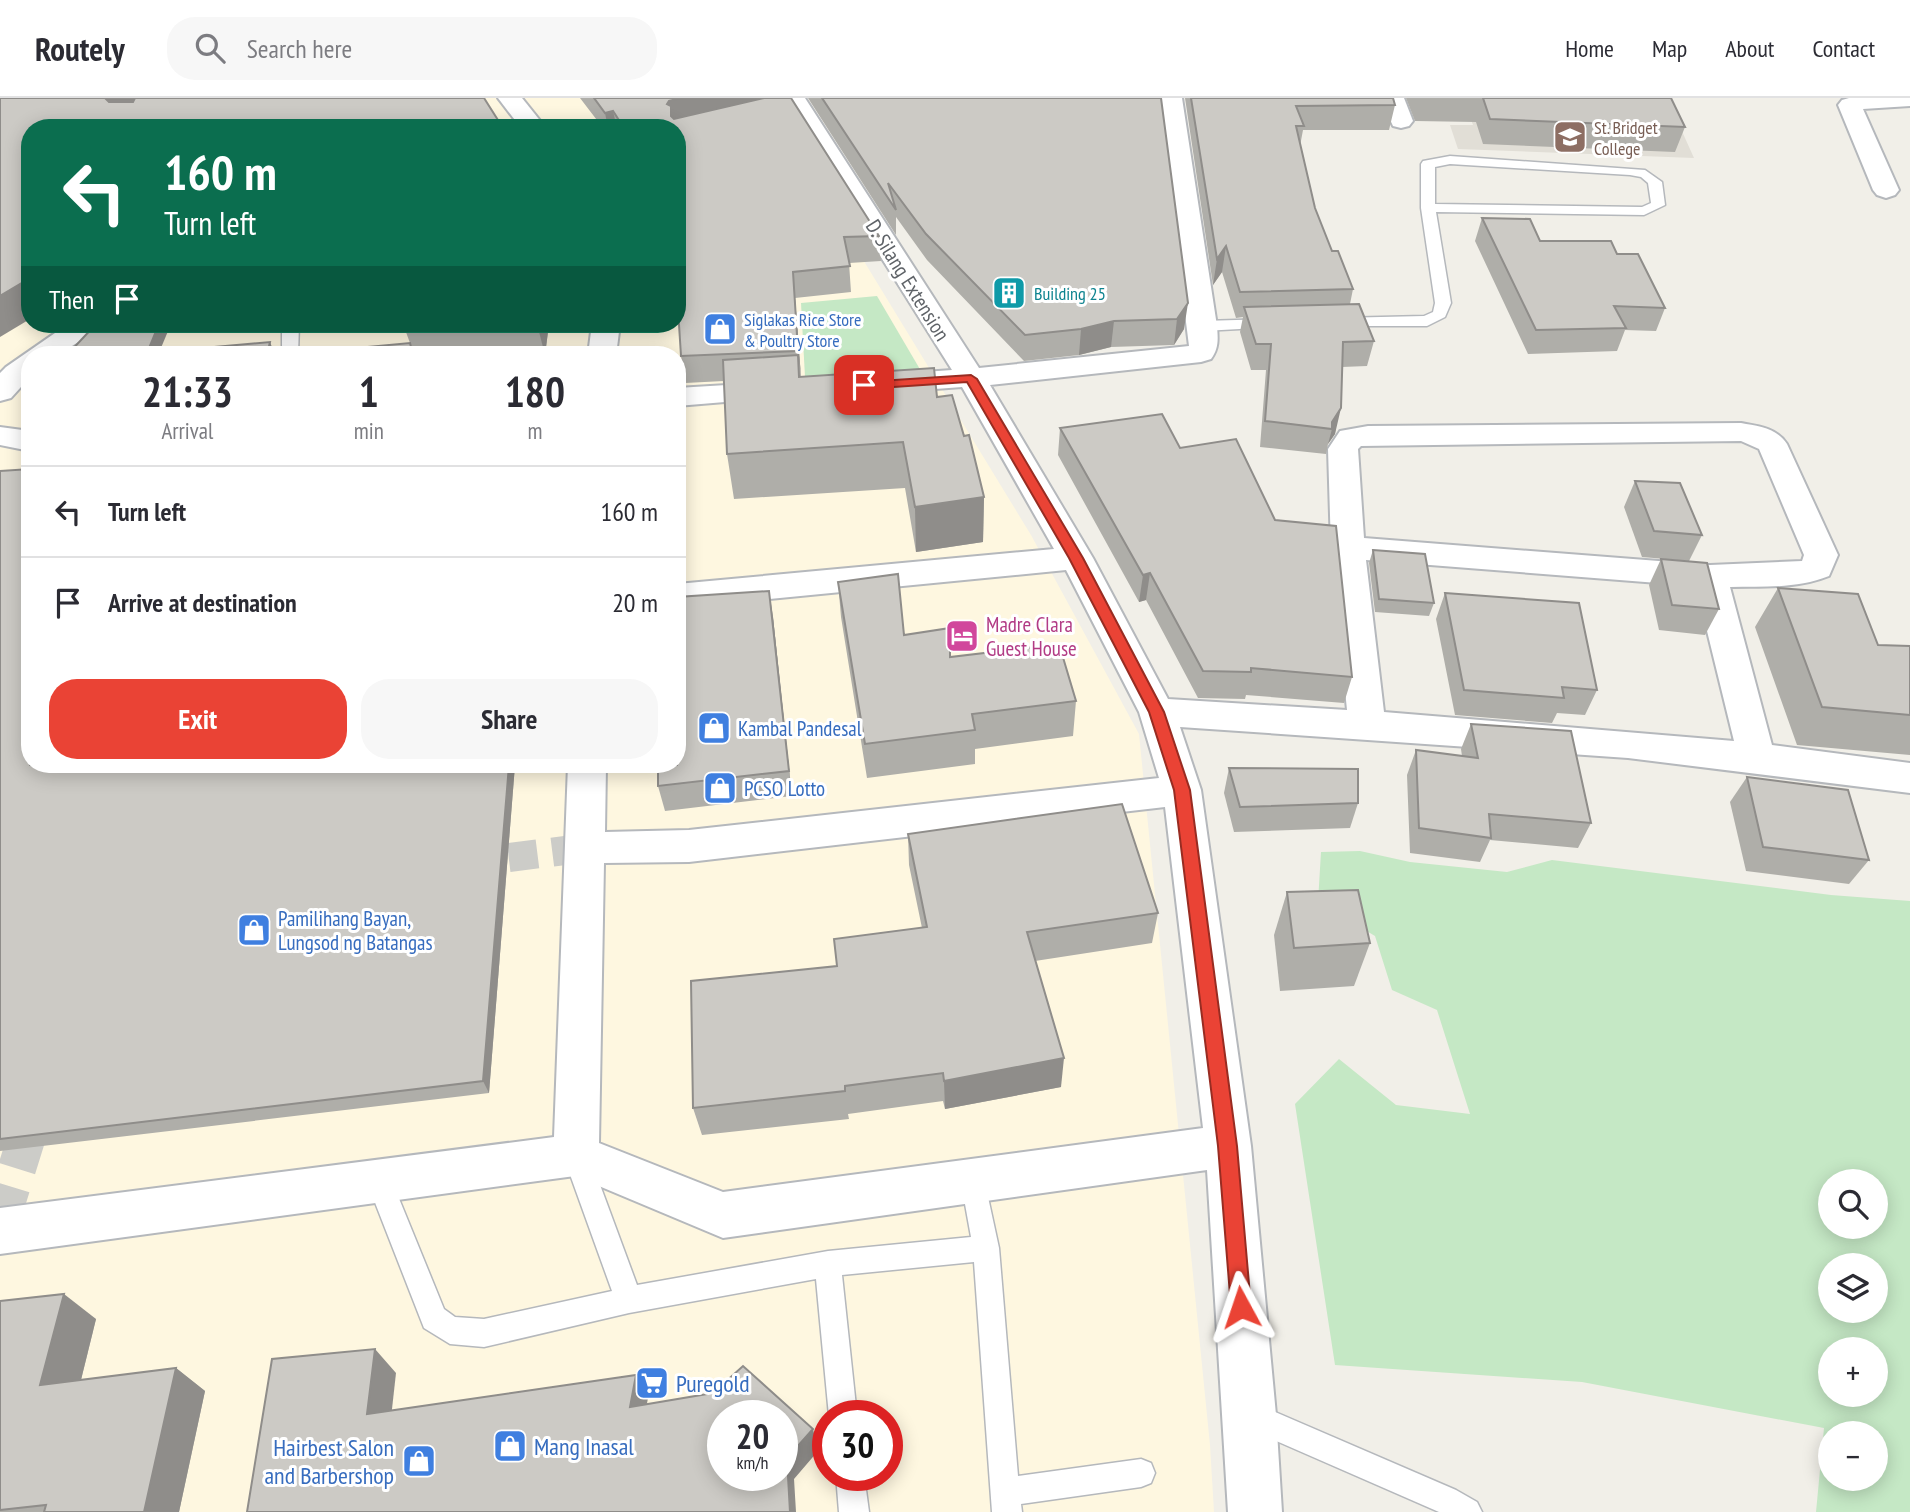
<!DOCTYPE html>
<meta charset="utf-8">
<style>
body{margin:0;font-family:"PT Sans Narrow",sans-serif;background:#f7f7f7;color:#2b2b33;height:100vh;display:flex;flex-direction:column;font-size:26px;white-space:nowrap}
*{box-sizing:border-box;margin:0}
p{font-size:23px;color:#7c7c81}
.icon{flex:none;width:38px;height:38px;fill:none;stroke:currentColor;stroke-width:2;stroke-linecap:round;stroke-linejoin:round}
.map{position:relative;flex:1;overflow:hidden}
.panel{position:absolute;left:21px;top:248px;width:665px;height:427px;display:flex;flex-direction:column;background:#fff;border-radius:28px;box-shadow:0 4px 18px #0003}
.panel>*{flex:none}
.hud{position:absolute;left:21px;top:21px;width:665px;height:214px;border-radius:28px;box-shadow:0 4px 18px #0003;background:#0b6e4f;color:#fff;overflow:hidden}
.fabs{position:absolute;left:1818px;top:1071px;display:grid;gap:14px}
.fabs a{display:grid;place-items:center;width:70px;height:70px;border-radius:50%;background:#fff;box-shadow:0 4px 18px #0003;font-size:35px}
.speed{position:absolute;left:707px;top:1302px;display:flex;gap:14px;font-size:35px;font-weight:700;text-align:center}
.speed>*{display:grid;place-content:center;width:91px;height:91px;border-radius:50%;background:#fff;box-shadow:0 4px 18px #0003;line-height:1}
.speed small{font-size:18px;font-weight:400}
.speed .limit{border:10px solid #d22;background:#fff;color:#111}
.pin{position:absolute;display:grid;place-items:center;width:60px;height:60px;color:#fff;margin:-30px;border-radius:14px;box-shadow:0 4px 10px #0006}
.me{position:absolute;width:77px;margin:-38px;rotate:355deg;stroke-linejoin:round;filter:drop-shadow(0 0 5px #0008)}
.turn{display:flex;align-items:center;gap:24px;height:147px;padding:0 28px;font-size:32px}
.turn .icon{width:91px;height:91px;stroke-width:2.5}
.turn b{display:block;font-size:49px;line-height:60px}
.then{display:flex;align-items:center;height:66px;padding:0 28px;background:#0003;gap:14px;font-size:26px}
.eta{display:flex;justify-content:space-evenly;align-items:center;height:119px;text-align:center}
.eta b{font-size:42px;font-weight:800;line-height:49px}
.primary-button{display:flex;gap:14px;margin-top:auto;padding:14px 28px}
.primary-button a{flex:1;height:80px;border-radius:28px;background:#ea4335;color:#fff;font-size:28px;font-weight:800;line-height:80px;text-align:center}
.primary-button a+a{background:#f7f7f7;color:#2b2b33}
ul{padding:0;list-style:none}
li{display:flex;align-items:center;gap:21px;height:91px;padding:0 28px;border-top:2px solid #e1e1e2}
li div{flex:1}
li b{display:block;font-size:26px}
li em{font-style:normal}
header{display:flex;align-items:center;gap:42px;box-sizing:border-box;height:98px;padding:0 35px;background:#fff;border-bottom:2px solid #e1e1e2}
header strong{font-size:33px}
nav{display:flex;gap:38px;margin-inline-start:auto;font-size:24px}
.search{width:490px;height:63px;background:#f7f7f7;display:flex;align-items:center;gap:18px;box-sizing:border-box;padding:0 24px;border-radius:28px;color:#7c7c81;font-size:26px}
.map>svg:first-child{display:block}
.commercial{fill:#fef7e0;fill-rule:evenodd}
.education{fill:#e1ded6}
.green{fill:#c5e8c5;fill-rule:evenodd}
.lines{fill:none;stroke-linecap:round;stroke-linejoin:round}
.pedestrian-tunnel-far1{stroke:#ccccc8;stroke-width:29;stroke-dasharray:29 15;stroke-linecap:butt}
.pedestrian-tunnel{stroke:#ccccc8;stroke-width:38;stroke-dasharray:38 19;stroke-linecap:butt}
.service-casing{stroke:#b5b8bc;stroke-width:3}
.minor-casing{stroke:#b5b8bc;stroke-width:4}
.service{fill:#fff;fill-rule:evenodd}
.minor{fill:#fff;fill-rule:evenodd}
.wall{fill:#afaea9}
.shaded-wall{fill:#8f8d8a}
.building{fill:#cccac5;stroke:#8f8d8a;stroke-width:2;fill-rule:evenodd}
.route{fill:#ea4335;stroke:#982c22;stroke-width:2}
.labels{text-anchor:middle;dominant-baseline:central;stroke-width:6;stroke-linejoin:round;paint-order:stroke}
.far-education-label{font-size:18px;fill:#785e54;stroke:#fff;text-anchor:start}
.far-culture-label{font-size:18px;fill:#0d838f;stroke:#fff;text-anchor:start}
.far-shop-label{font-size:18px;fill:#366cbe;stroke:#fff;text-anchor:start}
.street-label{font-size:21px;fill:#5f6368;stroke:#fff}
.hotel-label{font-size:21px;fill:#b23c85;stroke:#fff;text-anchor:start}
.shop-label{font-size:21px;fill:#366cbe;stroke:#fff;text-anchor:start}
.near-shop-label{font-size:24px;fill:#366cbe;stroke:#fff;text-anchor:start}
</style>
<header>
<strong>Routely</strong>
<div class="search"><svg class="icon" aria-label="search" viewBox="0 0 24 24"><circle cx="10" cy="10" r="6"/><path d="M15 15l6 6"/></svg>Search here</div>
<nav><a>Home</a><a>Map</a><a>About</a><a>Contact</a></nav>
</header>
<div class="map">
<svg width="1910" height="1414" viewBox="0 0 1910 1414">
<rect width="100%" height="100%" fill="#f1efe8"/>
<!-- commercial -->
<path class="commercial" d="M 6,0 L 767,0 L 826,101 L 1031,437 L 1139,636 L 1210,1347 L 1214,1414 L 0,1414 L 0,178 L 30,160 L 30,226 L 677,226 L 677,30 L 30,30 ZM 30,257 L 677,257 L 677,667 L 30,667 ZM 723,1318 L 782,1318 L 782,1377 L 723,1377 ZM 828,1318 L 887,1318 L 887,1377 L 828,1377 Z"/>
<!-- education -->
<polygon class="education" points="1463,0 1667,0 1694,60 1458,51 1450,27 1473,27"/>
<!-- green -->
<g class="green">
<polygon points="877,198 921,273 805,279 801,205"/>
<path d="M 1360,753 L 1410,764 L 1507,774 L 1552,762 L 1831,797 L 1910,803 L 1910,1414 L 1816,1414 L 1824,1330 L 1582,1284 L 1335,1267 L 1295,1006 L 1339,961 L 1396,1007 L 1470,1016 L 1437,912 L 1392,892 L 1375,838 L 1318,804 L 1321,754 ZM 1830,1083 L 1876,1083 L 1876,1129 L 1830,1129 ZM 1830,1167 L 1876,1167 L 1876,1213 L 1830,1213 ZM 1830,1251 L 1876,1251 L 1876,1297 L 1830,1297 ZM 1830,1335 L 1876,1335 L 1876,1381 L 1830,1381 Z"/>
</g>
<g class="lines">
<!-- pedestrian-tunnel-far1 -->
<polyline class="pedestrian-tunnel-far1" points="465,765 585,750"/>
<!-- pedestrian-tunnel -->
<polyline class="pedestrian-tunnel" points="0,1125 36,1009"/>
<defs>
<g id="service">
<path d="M 1450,58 L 1645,72 L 1662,84 L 1665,107 L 1644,117 L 1436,114 L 1451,205 L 1445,219 L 1427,228 L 1333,228 L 1330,225 L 1333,222 L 1338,220 L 1424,218 L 1433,214 L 1435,205 L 1421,110 L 1421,66 L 1423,63 ZM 1450,66 L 1630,77 L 1641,79 L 1648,85 L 1651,105 L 1642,109 L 1435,106 L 1435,69 Z"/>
<polygon points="1270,221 1275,223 1278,226 1275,229 1203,233 1195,228 1203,223"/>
<polygon points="244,226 299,226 298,257 282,257 282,231 252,231"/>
<polygon points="576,1045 585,1049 589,1057 637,1187 828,1153 971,1139 961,1084 965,1076 974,1072 983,1076 999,1150 1018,1378 1141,1361 1151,1365 1155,1375 1151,1385 1141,1389 1021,1406 1022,1414 992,1414 974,1164 842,1177 857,1318 829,1318 816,1181 629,1215 484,1249 450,1246 424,1230 367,1084 371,1076 380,1072 389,1076 444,1211 455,1219 484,1221 612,1193 563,1057 567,1049"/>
<polygon points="1252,1304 1456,1392 1477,1404 1482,1414 1439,1414 1242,1328 1238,1318 1242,1308"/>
<polygon points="836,1377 864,1377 869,1414 839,1414"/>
</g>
<g id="minor">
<polygon points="498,0 522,0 546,30 521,30"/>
<path d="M 781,0 L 805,0 L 979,270 L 1189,248 L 1158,0 L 1182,0 L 1217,228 C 1218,241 1219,250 1211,261 L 1201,264 L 990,287 L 1093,460 L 1168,601 L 1347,612 L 1331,450 L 1328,351 L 1340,333 L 1368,328 L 1741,325 C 1758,328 1777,330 1787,346 L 1838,457 L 1829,478 C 1797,491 1764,488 1730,489 L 1772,647 L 1910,665 L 1910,695 L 1628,660 L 1180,629 L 1201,692 L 1251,1048 L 1276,1317 L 1282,1414 L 1228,1414 L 1207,1072 L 723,1140 L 575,1078 L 0,1156 L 0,1110 L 554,1039 L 568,667 L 606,667 L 605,734 L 689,732 L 1159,680 L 1139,614 L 1066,472 L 677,510 L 677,486 L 1054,451 L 962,289 L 882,295 L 872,292 L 867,286 L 872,280 L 882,277 L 952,272 ZM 1741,343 L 1759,351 L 1804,457 L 1802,463 L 1710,467 L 1364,440 L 1358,351 L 1361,348 ZM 1366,462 L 1696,488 L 1734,643 L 1384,614 ZM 1165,709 L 1203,1030 L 723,1094 L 599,1045 L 604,765 L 689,764 Z"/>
<polygon points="1380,0 1404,0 1413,23 1409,28 1401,30 1393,28"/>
<polygon points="1849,0 1910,0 1910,8 1863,11 1899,92 1895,97 1886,100 1877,97 1873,92 1838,7 1842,2"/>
<polygon points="68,226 101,226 97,232 58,257 30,257 30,279 11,300 0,303 0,275 6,269"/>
<polygon points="592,226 620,226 616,257 588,257"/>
<polygon points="776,284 786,287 791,293 786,299 677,308 677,290"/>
<polygon points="0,329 30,333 30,353 0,347"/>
</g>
</defs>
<!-- service casing -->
<use href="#service" class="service-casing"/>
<!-- minor casing -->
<use href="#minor" class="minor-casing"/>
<!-- service -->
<use href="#service" class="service"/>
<!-- minor -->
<use href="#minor" class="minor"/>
</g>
<!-- wall -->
<g class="wall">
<polygon points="580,0 791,0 879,138 881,163 849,165 851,194 795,200 801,279 937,299 964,338 984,399 983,444 916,454 905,390 734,401 727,356 724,283 685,285 681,258 677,30 603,30"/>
<polygon points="808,0 1161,0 1184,231 1174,247 1111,249 1079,257 1024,263 927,162 896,119 896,137"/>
<polygon points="1185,0 1393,0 1395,7 1389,32 1303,32 1300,48 1315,110 1332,153 1353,191 1350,206 1374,243 1367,268 1342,269 1335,336 1328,346 1326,356 1260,349 1266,272 1251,272 1240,234 1243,219 1236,220 1222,174 1213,187"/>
<polygon points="1406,0 1671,0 1685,29 1675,54 1483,46 1476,24 1415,23"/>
<polygon points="1482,120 1540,143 1617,156 1665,210 1656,233 1625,232 1617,253 1528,256 1475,143"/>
<polygon points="403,226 549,226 545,257 281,257 410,245"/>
<polygon points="1060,330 1180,350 1275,422 1352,579 1344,605 1246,597 1245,601 1198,600 1146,502 1139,504 1058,357"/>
<polygon points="0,373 30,667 515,667 489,995 0,1053"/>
<polygon points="1635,383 1702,437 1689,463 1642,459 1624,409"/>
<polygon points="1373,452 1434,505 1429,518 1375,514 1369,465"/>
<polygon points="1661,461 1719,511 1705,537 1659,532 1649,487"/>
<polygon points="838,484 904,537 951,559 1076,603 1073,638 975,651 975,666 867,680 841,519"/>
<polygon points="1778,490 1878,547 1910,548 1910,657 1797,647 1755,529"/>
<polygon points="1445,495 1597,592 1585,617 1557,615 1552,625 1455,617 1436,521"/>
<polygon points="773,519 792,698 665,713 658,688"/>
<polygon points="1471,626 1591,725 1578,750 1490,742 1480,764 1410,755 1407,677 1416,652 1462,658 1461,651"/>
<polygon points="1229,670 1358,705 1350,730 1234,734 1224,695"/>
<polygon points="1747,679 1869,762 1849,786 1746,773 1730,704"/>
<polygon points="908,736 1158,815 1152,845 1035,863 1061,989 945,1011 943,1003 848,1016 849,1021 702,1037 693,1010 837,868 922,830 909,767"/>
<polygon points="1287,794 1370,845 1354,888 1280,893 1274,837"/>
<polygon points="0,1203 96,1221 81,1282 176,1270 205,1293 179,1414 0,1414"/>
</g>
<!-- shaded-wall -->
<g class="shaded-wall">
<polygon points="105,0 163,0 118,28"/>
<polygon points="681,0 780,0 672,28 667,6 669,3"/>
<polygon points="613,13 617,30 608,30 605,15"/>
<polygon points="1226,148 1222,174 1213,187 1217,161"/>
<polygon points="793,174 795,200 801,279 798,253"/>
<polygon points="30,180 30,221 0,239 0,198"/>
<polygon points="1188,205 1184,231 1174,247 1177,221"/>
<polygon points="1114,223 1111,249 1079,257 1081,231"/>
<polygon points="159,226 171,226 158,257 147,255"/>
<polygon points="537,226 549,226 545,257"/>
<polygon points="270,244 275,257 267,257"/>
<polygon points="1341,310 1335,336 1328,346 1332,331 1332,324"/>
<polygon points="984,399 983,444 916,454 915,409"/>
<polygon points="1150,475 1146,502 1139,504 1143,477"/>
<polygon points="769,493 773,519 792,698 789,673"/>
<polygon points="509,667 515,667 489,995 483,983"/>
<polygon points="1064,960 1061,989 945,1011 944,983"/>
<polygon points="64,1196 96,1221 74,1310 40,1287"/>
<polygon points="375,1251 396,1275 389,1338 367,1316"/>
<polygon points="176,1270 205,1293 179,1414 144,1414"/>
<polygon points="636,1277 648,1300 642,1331 630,1309"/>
<polygon points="813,1331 818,1353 794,1381 796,1414 790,1414 787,1360"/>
</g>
<!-- building -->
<g class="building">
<polygon points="0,0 105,0 109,4 133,4 135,0 484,0 503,30 30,30 30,180 0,198"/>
<polygon points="594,0 681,0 669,3 667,6 671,8 671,18 674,21 764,0 791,0 879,138 844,139 850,168 793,174 798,253 681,258 677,195 677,30 624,30 613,13 605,15"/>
<polygon points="822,0 1161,0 1188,205 1177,221 1114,223 1081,231 1025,237 926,136 888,85 896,112"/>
<polygon points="1191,0 1393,0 1395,7 1296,8 1304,28 1296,28 1315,110 1332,153 1338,153 1353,191 1240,194 1226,148 1217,161"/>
<polygon points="1483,0 1671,0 1685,29 1490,21"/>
<polygon points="1482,120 1530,121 1540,143 1611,143 1617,156 1638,156 1665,210 1614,208 1626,230 1536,232"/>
<polygon points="1359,206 1374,243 1343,244 1341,310 1332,324 1332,331 1265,323 1271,246 1256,246 1244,209"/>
<polygon points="96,226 159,226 147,255 270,244 267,257 67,257"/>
<polygon points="410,245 411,249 410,257 281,257"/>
<polygon points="798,257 799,279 934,270 937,299 952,297 964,338 969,337 984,399 915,409 903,344 727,356 723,262"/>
<polygon points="1162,316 1180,350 1236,341 1275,422 1336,428 1352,579 1251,570 1251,574 1203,573 1150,475 1143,477 1060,330"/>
<polygon points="30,371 30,667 509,667 483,983 0,1041 0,373"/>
<polygon points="1635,383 1680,385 1702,437 1654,433"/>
<polygon points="1373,452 1425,456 1434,505 1379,501"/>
<polygon points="1661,461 1707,465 1719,511 1672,507"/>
<polygon points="898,476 904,537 950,530 950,559 1059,546 1076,603 972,616 975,632 865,646 838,484"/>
<polygon points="1778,490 1858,496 1878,547 1910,548 1910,617 1822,609"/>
<polygon points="769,493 789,673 658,688 658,667 677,667 677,499"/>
<polygon points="1445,495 1579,505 1597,592 1562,589 1564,600 1464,592"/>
<polygon points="1471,626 1571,633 1591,725 1489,716 1491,740 1419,730 1416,652 1478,660"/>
<polygon points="1229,670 1358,671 1358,705 1240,709"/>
<polygon points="1747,679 1848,692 1869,762 1763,749"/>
<polygon points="1122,706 1158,815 1027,834 1064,960 944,983 943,975 845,988 845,993 693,1010 691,883 837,868 834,841 927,829 908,736"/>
<polygon points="1358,792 1370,845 1294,850 1287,794"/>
<polygon points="64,1196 40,1287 176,1270 144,1414 44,1414 46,1407 0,1412 0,1203"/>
<path d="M 375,1251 L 367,1316 L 636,1277 L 630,1309 L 713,1295 L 743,1268 L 813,1331 L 787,1360 L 790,1414 L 247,1414 L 272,1261 ZM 723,1318 L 782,1318 L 782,1377 L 723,1377 Z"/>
</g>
<!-- route -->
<polygon class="route" points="971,277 977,281 1083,460 1164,614 1190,692 1237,1048 1251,1209 1248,1216 1241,1219 1234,1216 1231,1209 1218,1048 1174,692 1149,614 1069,460 967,284 864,291 858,287 864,284"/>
<!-- icons -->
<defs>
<symbol id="university-square" viewBox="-11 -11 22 22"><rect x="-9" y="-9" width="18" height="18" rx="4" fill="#8d6e63" stroke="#fff"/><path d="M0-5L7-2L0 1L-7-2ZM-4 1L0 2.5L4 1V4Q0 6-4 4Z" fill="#fff"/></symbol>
<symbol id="building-square" viewBox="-11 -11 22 22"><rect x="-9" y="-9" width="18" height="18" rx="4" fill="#0f9aa8" stroke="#fff"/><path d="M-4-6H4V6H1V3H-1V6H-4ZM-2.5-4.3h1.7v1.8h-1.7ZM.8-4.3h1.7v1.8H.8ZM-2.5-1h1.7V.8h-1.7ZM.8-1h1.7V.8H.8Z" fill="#fff"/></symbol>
<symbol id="shop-square" viewBox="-11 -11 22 22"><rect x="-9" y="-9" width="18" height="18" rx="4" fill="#3f7fe0" stroke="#fff"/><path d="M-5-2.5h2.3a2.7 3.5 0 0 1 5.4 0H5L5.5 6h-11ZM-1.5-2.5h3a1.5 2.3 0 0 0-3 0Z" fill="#fff"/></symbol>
<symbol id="hotel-square" viewBox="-11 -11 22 22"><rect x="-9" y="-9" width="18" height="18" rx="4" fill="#d1479c" stroke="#fff"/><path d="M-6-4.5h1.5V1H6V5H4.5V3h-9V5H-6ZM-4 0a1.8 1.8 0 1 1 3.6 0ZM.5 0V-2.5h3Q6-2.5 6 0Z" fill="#fff"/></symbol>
<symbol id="supermarket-square" viewBox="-11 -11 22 22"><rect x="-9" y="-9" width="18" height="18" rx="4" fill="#3f7fe0" stroke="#fff"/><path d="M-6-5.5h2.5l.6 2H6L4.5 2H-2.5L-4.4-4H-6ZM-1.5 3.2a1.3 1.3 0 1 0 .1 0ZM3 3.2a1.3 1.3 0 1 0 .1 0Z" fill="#fff"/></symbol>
</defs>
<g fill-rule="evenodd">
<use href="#university-square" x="1551" y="20" width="38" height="38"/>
<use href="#building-square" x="990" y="176" width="38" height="38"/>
<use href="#shop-square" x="701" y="212" width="38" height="38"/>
<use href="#hotel-square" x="943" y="519" width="38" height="38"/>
<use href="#shop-square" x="695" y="611" width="38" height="38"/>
<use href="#shop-square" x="701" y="671" width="38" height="38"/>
<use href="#shop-square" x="235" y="813" width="38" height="38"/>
<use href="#supermarket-square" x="633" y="1266" width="38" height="38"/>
<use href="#shop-square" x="491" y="1329" width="38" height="38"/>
<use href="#shop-square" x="400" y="1344" width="38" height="38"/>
</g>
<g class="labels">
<!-- far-education labels -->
<g class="far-education-label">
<text x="1594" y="29">St. Bridget<tspan x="1594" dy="21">College</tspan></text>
</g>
<!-- far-culture labels -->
<g class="far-culture-label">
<text x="1034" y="195">Building 25</text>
</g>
<!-- far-shop labels -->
<g class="far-shop-label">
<text x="744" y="221">Siglakas Rice Store<tspan x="744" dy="21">&amp; Poultry Store</tspan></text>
</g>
<!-- street labels -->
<g class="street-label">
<text transform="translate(908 182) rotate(58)">D. Silang Extension</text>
</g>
<!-- hotel labels -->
<g class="hotel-label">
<text x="986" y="526">Madre Clara<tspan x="986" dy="24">Guest House</tspan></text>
</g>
<!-- shop labels -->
<g class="shop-label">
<text x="738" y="630">Kambal Pandesal</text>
<text x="744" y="690">PCSO Lotto</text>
<text x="278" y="820">Pamilihang Bayan,<tspan x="278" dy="24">Lungsod ng Batangas</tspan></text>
</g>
<!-- near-shop labels -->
<g class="near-shop-label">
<text x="676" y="1285">Puregold</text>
<text x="534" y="1348">Mang Inasal</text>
<text x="394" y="1349" text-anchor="end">Hairbest Salon<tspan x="394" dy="28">and Barbershop</tspan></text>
</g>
</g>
</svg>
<div class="fabs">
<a><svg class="icon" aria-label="search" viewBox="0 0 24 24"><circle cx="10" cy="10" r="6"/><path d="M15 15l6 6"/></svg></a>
<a><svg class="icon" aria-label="layers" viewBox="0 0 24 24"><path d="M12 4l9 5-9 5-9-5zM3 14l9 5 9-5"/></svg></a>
<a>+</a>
<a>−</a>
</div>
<div class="speed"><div>20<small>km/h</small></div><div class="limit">30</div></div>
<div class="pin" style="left:864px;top:287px;background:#d93025"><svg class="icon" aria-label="arrive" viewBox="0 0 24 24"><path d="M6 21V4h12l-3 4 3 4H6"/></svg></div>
<svg class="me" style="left:1241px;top:1209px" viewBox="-20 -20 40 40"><path d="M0-17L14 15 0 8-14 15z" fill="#ea4335" stroke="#fff" stroke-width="4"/></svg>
<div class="hud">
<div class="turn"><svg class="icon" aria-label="left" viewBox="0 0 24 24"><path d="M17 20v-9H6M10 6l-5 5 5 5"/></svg><div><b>160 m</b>Turn left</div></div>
<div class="then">Then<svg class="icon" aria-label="arrive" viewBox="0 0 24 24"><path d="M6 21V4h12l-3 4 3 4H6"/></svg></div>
</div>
<section class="panel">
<div class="eta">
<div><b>21:33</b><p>Arrival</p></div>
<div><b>1</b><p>min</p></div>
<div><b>180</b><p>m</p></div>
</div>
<ul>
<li><svg class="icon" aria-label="left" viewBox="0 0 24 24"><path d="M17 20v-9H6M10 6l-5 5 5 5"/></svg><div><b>Turn left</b></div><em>160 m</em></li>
<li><svg class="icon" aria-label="arrive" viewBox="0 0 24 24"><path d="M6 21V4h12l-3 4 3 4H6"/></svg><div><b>Arrive at destination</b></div><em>20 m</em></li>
</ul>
<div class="primary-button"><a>Exit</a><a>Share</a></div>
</section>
</div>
